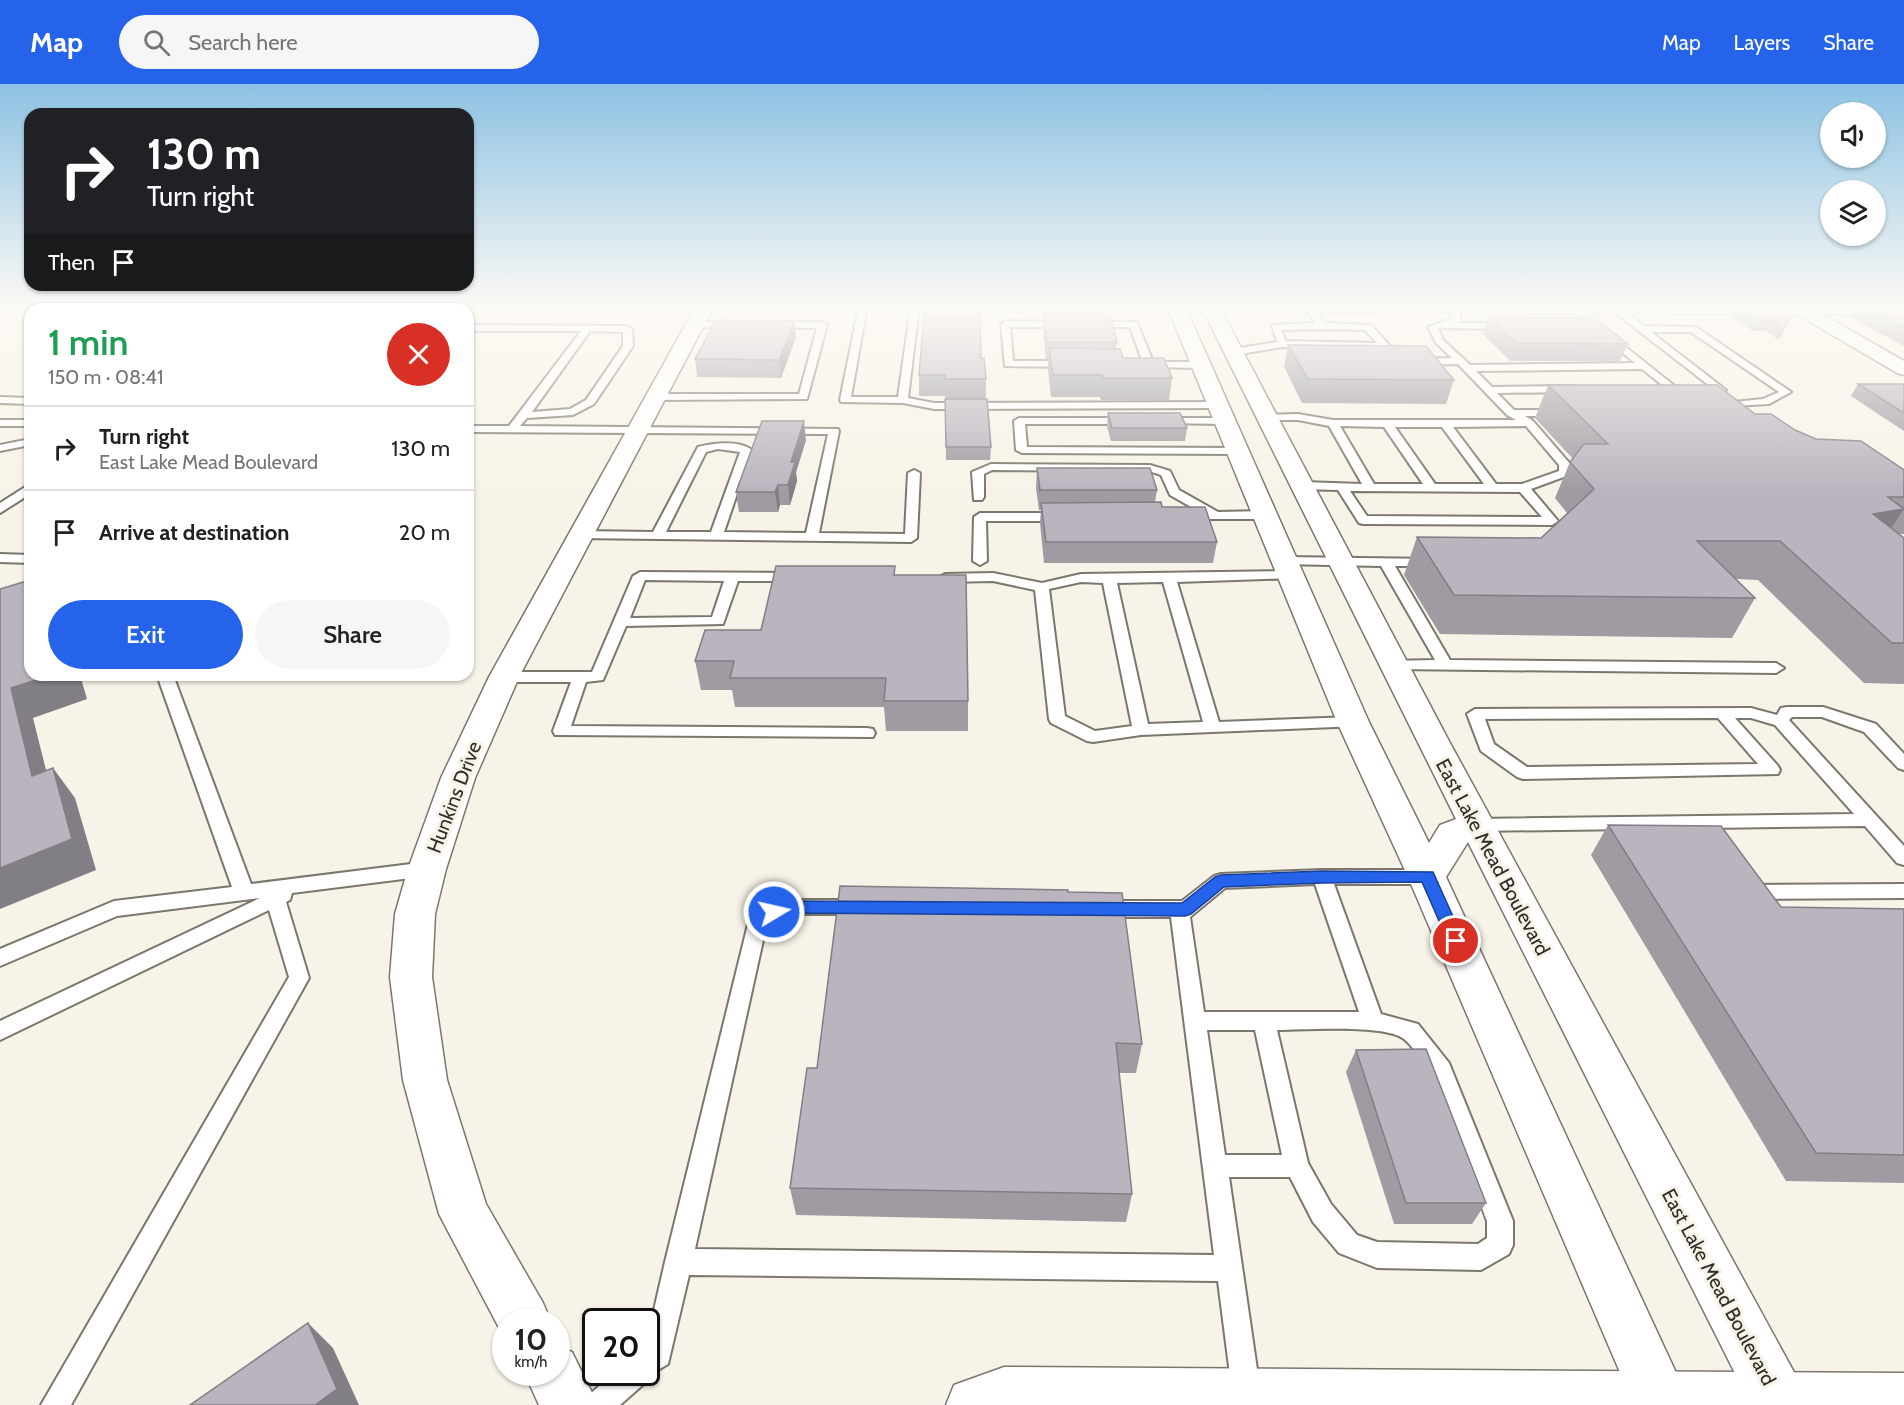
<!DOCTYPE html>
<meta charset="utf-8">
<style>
body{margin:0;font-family:Cabin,sans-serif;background:#f6f6f6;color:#202124;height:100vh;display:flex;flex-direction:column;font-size:22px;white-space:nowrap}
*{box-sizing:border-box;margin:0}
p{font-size:20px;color:#757577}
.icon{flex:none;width:33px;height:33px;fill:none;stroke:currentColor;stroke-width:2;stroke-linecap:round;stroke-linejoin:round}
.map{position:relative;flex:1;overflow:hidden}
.panel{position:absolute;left:24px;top:219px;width:450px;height:378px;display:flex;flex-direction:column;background:#fff;border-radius:18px;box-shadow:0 2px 4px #0004}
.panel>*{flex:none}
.top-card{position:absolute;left:24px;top:24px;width:450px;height:183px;border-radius:18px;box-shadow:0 2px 4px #0004;background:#202124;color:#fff;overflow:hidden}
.controls{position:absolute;left:1820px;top:18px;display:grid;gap:12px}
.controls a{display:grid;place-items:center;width:66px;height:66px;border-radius:50%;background:#fff;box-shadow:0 2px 4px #0004;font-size:30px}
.speed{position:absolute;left:492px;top:1224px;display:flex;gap:12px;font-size:30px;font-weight:700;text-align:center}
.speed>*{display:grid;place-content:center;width:78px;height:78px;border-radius:50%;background:#fff;box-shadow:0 2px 4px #0004;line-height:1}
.speed small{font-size:15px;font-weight:400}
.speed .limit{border:3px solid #111;border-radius:9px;background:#fff;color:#111}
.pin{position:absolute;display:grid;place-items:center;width:51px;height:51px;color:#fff;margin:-26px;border:3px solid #fff;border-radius:50%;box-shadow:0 2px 6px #0007}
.me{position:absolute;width:66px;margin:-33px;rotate:81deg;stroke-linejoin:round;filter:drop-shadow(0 0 4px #0008)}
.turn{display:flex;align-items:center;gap:21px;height:126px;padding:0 24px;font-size:27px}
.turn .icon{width:78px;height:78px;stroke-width:2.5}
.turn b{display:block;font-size:42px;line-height:51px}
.then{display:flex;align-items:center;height:57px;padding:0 24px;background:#0003;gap:12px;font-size:22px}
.round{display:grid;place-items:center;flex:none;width:63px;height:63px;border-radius:32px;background:#f6f6f6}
.head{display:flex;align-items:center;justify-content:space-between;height:102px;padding:0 24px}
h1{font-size:36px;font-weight:600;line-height:45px;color:#1e9e55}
.action{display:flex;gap:12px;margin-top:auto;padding:12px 24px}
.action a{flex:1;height:69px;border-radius:36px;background:#2563eb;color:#fff;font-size:24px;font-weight:600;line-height:69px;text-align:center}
.action a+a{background:#f6f6f6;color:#202124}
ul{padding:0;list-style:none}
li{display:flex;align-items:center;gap:18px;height:84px;padding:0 24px;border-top:2px solid #e0e0e0}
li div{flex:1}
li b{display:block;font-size:22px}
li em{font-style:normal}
header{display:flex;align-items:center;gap:36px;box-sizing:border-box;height:84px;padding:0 30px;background:#2563eb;color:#fff}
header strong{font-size:28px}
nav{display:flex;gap:33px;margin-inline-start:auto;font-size:21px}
.search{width:420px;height:54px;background:#f6f6f6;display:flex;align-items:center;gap:15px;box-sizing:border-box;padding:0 21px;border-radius:33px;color:#757577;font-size:22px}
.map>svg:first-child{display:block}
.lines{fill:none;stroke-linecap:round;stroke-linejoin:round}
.lane-casing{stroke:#7b776d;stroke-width:4}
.street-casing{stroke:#7b776d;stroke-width:3}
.secondary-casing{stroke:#7b776d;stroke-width:3}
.primary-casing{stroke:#7b776d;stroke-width:3}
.lane{fill:#fff;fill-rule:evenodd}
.street{fill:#fff;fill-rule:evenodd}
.secondary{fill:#fff;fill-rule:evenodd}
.primary{fill:#fff;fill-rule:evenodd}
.wall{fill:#a09ba3}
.shaded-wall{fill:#827e85}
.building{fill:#bab4be;stroke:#827e85;stroke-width:1.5}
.route{fill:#2563eb;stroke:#184099;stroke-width:1.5}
.labels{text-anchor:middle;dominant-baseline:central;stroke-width:6;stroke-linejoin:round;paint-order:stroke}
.street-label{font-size:20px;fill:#2e2d29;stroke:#f8f3e8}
</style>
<header>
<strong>Map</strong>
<div class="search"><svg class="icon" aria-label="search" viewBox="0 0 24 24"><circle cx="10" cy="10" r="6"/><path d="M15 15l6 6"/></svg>Search here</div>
<nav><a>Map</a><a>Layers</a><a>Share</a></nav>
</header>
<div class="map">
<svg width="1904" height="1321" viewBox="0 0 1904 1321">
<rect width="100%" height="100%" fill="#f8f3e8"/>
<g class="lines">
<defs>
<g id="lane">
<polygon points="364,222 373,222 371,225 361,225"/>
<polygon points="859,222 867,222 851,313 898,313 911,222 919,222 908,314 934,319 1218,318 1223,321 1218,324 934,325 903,319 841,318 840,316"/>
<path d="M 1304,222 L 1312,222 L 1324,239 L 1371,241 L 1390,262 L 1385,265 L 1282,263 L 1234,271 L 1229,268 L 1234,265 L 1277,258 L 1272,241 L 1315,239 ZM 1321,245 L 1365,246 L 1377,259 L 1286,257 L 1281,246 Z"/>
<path d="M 1452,222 L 1460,222 L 1460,237 L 1458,239 L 1506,239 L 1511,242 L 1506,245 L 1438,244 L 1443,256 L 1470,281 L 1635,279 L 1568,224 L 1574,222 L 1691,315 L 1682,317 L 1642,285 L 1476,287 L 1492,303 L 1569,302 L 1574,305 L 1569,308 L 1497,309 L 1514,326 L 1558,326 L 1563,329 L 1558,332 L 1525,332 L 1533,337 L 1571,381 L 1569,391 L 1531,405 L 1558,437 L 1552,441 L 1363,440 L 1359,439 L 1338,406 L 1298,405 L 1296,402 L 1302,398 L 1362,400 L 1329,342 L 1298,336 L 1267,336 L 1262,333 L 1263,331 L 1298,330 L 1333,336 L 1516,336 L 1507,331 L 1458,280 L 1417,281 L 1412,278 L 1417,275 L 1452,274 L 1436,259 L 1428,243 L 1452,235 ZM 1340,342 L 1384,343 L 1423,400 L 1374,400 ZM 1526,342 L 1559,381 L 1559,387 L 1522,400 L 1496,400 L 1453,343 ZM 1395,343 L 1442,343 L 1484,400 L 1435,400 ZM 1350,407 L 1520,408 L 1542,433 L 1367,432 Z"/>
<polygon points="1612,222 1618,222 1644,242 1696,243 1791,308 1769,320 1734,322 1734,318 1763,315 1779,308 1691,248 1651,248 1726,306 1721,309 1705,308 1705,304 1711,303 1612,226"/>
<polygon points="1005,237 1068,238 1069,240 1065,243 1010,243 1013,277 1068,277 1073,280 1068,283 1005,282 1001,240"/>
<polygon points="696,238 734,238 739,241 734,244 693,243 693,239"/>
<polygon points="772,238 822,238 827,241 807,315 656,316 651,313 656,310 799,310 817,244 769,243 767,241"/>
<polygon points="1088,238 1137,238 1153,278 1201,278 1206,281 1201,284 1142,283 1140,281 1143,279 1130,243 1091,243 1087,240"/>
<path d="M 468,241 L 627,242 L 632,245 L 633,262 L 594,320 L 573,331 L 527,334 L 520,342 L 838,345 L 839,347 L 819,449 L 905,450 L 908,389 L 914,386 L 920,389 L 917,454 L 911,458 L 575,454 L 574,451 L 575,448 L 580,447 L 653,448 L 698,363 C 713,359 739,356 752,366 L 724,448 L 806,449 L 828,350 L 468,348 L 468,342 L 509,342 L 581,247 L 468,247 ZM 590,247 L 623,248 L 623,262 L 586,316 L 570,325 L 532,328 ZM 718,365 L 740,368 L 711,448 L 666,448 L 706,368 Z"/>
<polygon points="0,313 30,314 30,320 0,319"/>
<polygon points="1019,334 1130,334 1135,337 1130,340 1025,340 1027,363 1238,364 1244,367 1238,370 1022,369 1016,366 1014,337"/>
<polygon points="1162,334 1225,334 1230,337 1225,340 1158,339 1157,337"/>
<rect x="0" y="336" width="30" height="6"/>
<polygon points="30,355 30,361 0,367 0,361"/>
<polygon points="991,380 1150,381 1170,387 1179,406 1218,428 1265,427 1271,431 1265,435 1181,435 1179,432 1181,429 1200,428 1170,411 1161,391 1149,387 992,386 984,390 984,413 982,416 974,416 972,388"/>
<polygon points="30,400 30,410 0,429 0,419"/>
<polygon points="980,429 1063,429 1069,433 1063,437 986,437 987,477 980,481 973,477 974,433"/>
<polygon points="0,470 30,471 30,479 0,478"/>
<polygon points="1285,473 1436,475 1438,478 1436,481 1431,482 1395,482 1450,576 1776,579 1784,584 1776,589 1393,585 1385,580 1388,577 1435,576 1381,482 1280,480 1278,477"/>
<path d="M 1291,487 L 1298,491 L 1296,494 L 1177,498 L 1219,638 L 1353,633 L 1361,638 L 1359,642 L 1141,651 L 1093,658 L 1087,657 L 1051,639 L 1049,635 L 1035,506 L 993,497 L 945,498 L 938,494 L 945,490 L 993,489 L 1042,499 L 1081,490 ZM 1081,498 L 1103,499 L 1132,642 L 1095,647 L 1065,632 L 1049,505 ZM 1163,498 L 1203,638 L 1148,640 L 1117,499 Z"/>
<path d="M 640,488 L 796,489 L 803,493 L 796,497 L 738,497 L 723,540 L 626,542 L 603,596 L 586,598 L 571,642 L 867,644 L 873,645 L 875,649 L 873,653 L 555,651 L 553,647 L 571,598 L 504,598 L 496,593 L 504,588 L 592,588 L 633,492 ZM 645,496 L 724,497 L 712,533 L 630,534 Z"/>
<polygon points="157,591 173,591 251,800 427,778 434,780 436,785 434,790 427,792 292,809 290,816 286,818 309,894 71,1321 41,1321 289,893 269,826 0,956 0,937 260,814 117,832 0,882 0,865 114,817 232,803"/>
<path d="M 1787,623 L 1823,623 L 1876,640 L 1904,670 L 1904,686 L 1898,684 L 1864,648 L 1822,633 L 1792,633 L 1789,636 L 1904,762 L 1904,781 L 1897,779 L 1865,742 L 1476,747 L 1470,746 L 1467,741 L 1470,736 L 1476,735 L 1854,730 L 1775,641 L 1751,634 L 1735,634 L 1778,682 L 1780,686 L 1778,690 L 1523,695 L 1517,693 L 1481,667 L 1467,630 L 1475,625 L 1751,624 L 1777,631 L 1781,624 ZM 1718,634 L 1758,680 L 1527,683 L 1494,660 L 1485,635 Z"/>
<path d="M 1322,786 L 1427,786 L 1434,788 L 1436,793 L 1434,798 L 1427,800 L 1334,800 L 1381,930 L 1418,940 L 1449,979 L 1513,1137 L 1513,1161 L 1509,1170 L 1481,1186 L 1377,1184 L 1339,1169 L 1313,1138 L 1290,1093 L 1229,1093 L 1260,1306 L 1256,1316 L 1246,1320 L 1236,1316 L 1232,1306 L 1218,1197 L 689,1191 L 668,1280 L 648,1292 L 646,1298 L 620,1321 L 585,1321 L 589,1311 L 615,1288 L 646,1288 L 646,1261 L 665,1178 L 751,828 L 791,816 L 859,816 L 866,818 L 869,823 L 866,828 L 859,830 L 791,830 L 767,838 L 695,1165 L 1214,1171 L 1171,833 L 1101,833 L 1094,830 L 1091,825 L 1094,820 L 1101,817 L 1182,817 L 1214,792 L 1221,790 ZM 1315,800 L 1359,928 L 1204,928 L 1190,833 L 1225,804 ZM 1207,946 L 1255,946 L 1282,1071 L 1225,1071 ZM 1277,946 C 1303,946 1385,940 1404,955 C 1438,983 1471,1093 1487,1137 L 1487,1154 L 1478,1160 L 1377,1158 L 1357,1151 L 1331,1120 L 1308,1079 Z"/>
<polygon points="1904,800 1904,814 1749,815 1742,813 1739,808 1742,803 1749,801"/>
</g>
<g id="street">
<polygon points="696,222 714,222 519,593 475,694 446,785 435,830 432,893 447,996 486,1120 543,1219 551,1238 506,1238 506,1257 439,1130 403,996 390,893 395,830 408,785 441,694 489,593"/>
<polygon points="952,222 1185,222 1182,226 1176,227 961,227 955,226"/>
<polygon points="1794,222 1808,222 1904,277 1904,291 1897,289 1795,229 1792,225"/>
<polygon points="556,1262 572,1268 598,1321 539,1321 524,1288 556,1288"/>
</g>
<g id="secondary">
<polygon points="1167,222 1904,222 1904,231 1176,227 1170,226"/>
<polygon points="1004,1283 1904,1289 1904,1321 946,1321 954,1301"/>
</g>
<polygon id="primary" points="1167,222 1185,222 1369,638 1429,759 1440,741 1456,735 1201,222 1219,222 1450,659 1801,1301 1809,1321 1751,1321 1468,758 1446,793 1691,1321 1634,1321 1408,793 1337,638"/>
</defs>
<!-- lane casing -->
<use href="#lane" class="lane-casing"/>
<!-- street casing -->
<use href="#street" class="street-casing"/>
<!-- secondary casing -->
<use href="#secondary" class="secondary-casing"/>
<!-- primary casing -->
<use href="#primary" class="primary-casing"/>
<!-- lane -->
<use href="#lane" class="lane"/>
<!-- street -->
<use href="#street" class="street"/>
<!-- secondary -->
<use href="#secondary" class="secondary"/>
<!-- primary -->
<use href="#primary" class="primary"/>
</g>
<!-- wall -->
<g class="wall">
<polygon points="1734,222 1797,222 1779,256 1766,247 1753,247 1729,232"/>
<polygon points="1856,222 1904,222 1904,262 1850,233"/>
<polygon points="975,228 981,274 986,295 986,315 991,363 990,376 946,376 945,312 919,312 919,291"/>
<polygon points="1043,229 1117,258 1116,265 1123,274 1172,294 1169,316 1101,316 1100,313 1051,313 1048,285 1048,275 1046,275 1043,245"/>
<polygon points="1488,233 1628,260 1620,277 1510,277 1483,250"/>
<polygon points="794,237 796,253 781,294 697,293 695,275"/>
<polygon points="1288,261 1454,296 1446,320 1302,319 1284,283"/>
<polygon points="1858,300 1904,300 1904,347 1851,312"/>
<polygon points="1548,301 1755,330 1816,355 1904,386 1904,450 1898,450 1904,454 1904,600 1864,599 1758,496 1736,495 1755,514 1732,554 1440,550 1404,491 1417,453 1541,454 1567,429 1555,414 1570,378 1573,375 1535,334"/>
<polygon points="1108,329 1187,344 1185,357 1111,357 1107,342"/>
<polygon points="806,356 796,388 797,397 790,421 780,421 778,428 739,428 736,408"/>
<polygon points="1037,384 1157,406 1155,418 1217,458 1213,479 1044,479 1040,439 1041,426 1039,426 1036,404"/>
<polygon points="895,482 895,491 968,617 968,647 886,647 884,623 735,623 732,606 701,606 695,577"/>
<polygon points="1608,741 1781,823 1904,825 1904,1099 1786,1097 1591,771"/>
<polygon points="1068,808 1142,960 1136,989 1119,989 1132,1110 1126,1138 796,1131 790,1104 817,984"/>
<polygon points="1356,966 1486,1119 1472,1140 1394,1140 1346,988"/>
</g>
<!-- shaded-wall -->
<g class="shaded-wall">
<polygon points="794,237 796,253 781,294 779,276"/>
<polygon points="804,337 806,356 796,388 797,397 790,421 788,401 791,378"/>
<polygon points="778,401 780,421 778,428 775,408"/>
<polygon points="1904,425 1879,462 1873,430"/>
<polygon points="52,591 80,591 87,615 33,634 55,722 32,692 11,604"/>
<polygon points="53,684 75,714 96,786 0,825 0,784"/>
<polygon points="308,1239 333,1264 359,1321 315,1321"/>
</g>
<!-- building -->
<g class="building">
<polygon points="925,222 975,222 975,228 980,228 981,274 984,274 986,295 945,295 945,291 919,291"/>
<polygon points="1735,222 1797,222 1784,245 1772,236 1758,236"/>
<polygon points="1861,222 1904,222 1904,244"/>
<polygon points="1043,229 1109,229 1117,258 1047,258"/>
<polygon points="1488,233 1595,234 1628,260 1516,259"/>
<polygon points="716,236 794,237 779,276 695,275"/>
<polygon points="1288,261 1426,262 1454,296 1308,295"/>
<polygon points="1049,264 1120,265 1123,274 1164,274 1172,294 1103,294 1102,291 1053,291"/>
<polygon points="1858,300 1904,300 1904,329"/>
<polygon points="1548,301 1717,301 1755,330 1771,330 1795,346 1816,355 1861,357 1904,386 1904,413 1888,413 1904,425 1873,430 1904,454 1904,559 1892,559 1780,457 1697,457 1755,514 1454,511 1417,453 1541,454 1594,405 1570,378 1584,360 1608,360"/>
<polygon points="945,315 987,315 991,363 946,363"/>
<polygon points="1108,329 1180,329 1187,344 1112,344"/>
<polygon points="762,337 804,337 791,378 795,378 788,401 778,401 775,408 736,408"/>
<polygon points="1037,384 1150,384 1157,406 1040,406"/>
<polygon points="1161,418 1162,423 1205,423 1217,458 1046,458 1041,419"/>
<polygon points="776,482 895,482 894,491 966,491 968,617 884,617 886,594 730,594 734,577 695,577 705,546 761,546"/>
<polygon points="30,496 30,591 52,591 11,604 32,692 53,684 72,755 0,784 0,505"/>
<polygon points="1608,741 1721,742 1781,823 1904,825 1904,1071 1816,1069"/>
<polygon points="840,802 1068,806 1068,808 1122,809 1142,960 1116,959 1132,1110 790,1104 807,984 817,984"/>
<polygon points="1426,965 1486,1119 1406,1119 1356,966"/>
<polygon points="308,1239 337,1305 315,1321 190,1321"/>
</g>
<!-- sky -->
<linearGradient id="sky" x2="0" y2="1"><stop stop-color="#8dc2e3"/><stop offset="0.55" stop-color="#fcfaf5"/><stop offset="1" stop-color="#fcfaf5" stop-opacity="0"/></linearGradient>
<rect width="1904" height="407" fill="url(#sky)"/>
<!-- route -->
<polygon class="route" points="1322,787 1433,788 1464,857 1462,862 1456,864 1450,862 1422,798 1322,799 1224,803 1191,830 1185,832 791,829 774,834 769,832 766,828 769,823 791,817 1182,819 1215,793 1221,791"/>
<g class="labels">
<!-- street labels -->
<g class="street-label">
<text transform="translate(454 713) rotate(-69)">Hunkins Drive</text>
<text transform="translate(1493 773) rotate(62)">East Lake Mead Boulevard</text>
<text transform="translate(1719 1203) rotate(62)">East Lake Mead Boulevard</text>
</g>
</g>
</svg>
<div class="controls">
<a><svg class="icon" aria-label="sound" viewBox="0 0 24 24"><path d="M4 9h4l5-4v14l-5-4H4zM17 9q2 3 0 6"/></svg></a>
<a><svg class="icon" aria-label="layers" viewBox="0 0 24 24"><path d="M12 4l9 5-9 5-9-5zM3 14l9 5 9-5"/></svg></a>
</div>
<div class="speed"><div>10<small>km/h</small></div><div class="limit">20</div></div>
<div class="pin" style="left:1456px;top:857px;background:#d93025"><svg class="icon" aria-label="arrive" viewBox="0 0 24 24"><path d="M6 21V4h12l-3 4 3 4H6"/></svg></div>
<svg class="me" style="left:774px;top:828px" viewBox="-20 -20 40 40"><circle r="17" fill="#2563eb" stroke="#fff" stroke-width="3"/><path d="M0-11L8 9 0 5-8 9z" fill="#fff"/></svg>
<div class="top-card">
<div class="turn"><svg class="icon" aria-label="right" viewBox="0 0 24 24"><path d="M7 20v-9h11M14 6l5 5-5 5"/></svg><div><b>130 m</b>Turn right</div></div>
<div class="then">Then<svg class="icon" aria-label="arrive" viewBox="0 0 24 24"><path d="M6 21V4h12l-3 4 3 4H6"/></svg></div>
</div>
<section class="panel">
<div class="head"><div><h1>1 min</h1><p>150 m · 08:41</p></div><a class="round" style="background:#d93025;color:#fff"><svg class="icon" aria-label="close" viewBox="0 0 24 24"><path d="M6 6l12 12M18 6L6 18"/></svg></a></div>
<ul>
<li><svg class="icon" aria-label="right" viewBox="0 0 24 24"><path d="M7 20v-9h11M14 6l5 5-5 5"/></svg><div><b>Turn right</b><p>East Lake Mead Boulevard</p></div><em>130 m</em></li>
<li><svg class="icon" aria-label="arrive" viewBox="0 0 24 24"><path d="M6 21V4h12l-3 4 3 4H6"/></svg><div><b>Arrive at destination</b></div><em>20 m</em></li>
</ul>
<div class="action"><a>Exit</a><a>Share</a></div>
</section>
</div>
